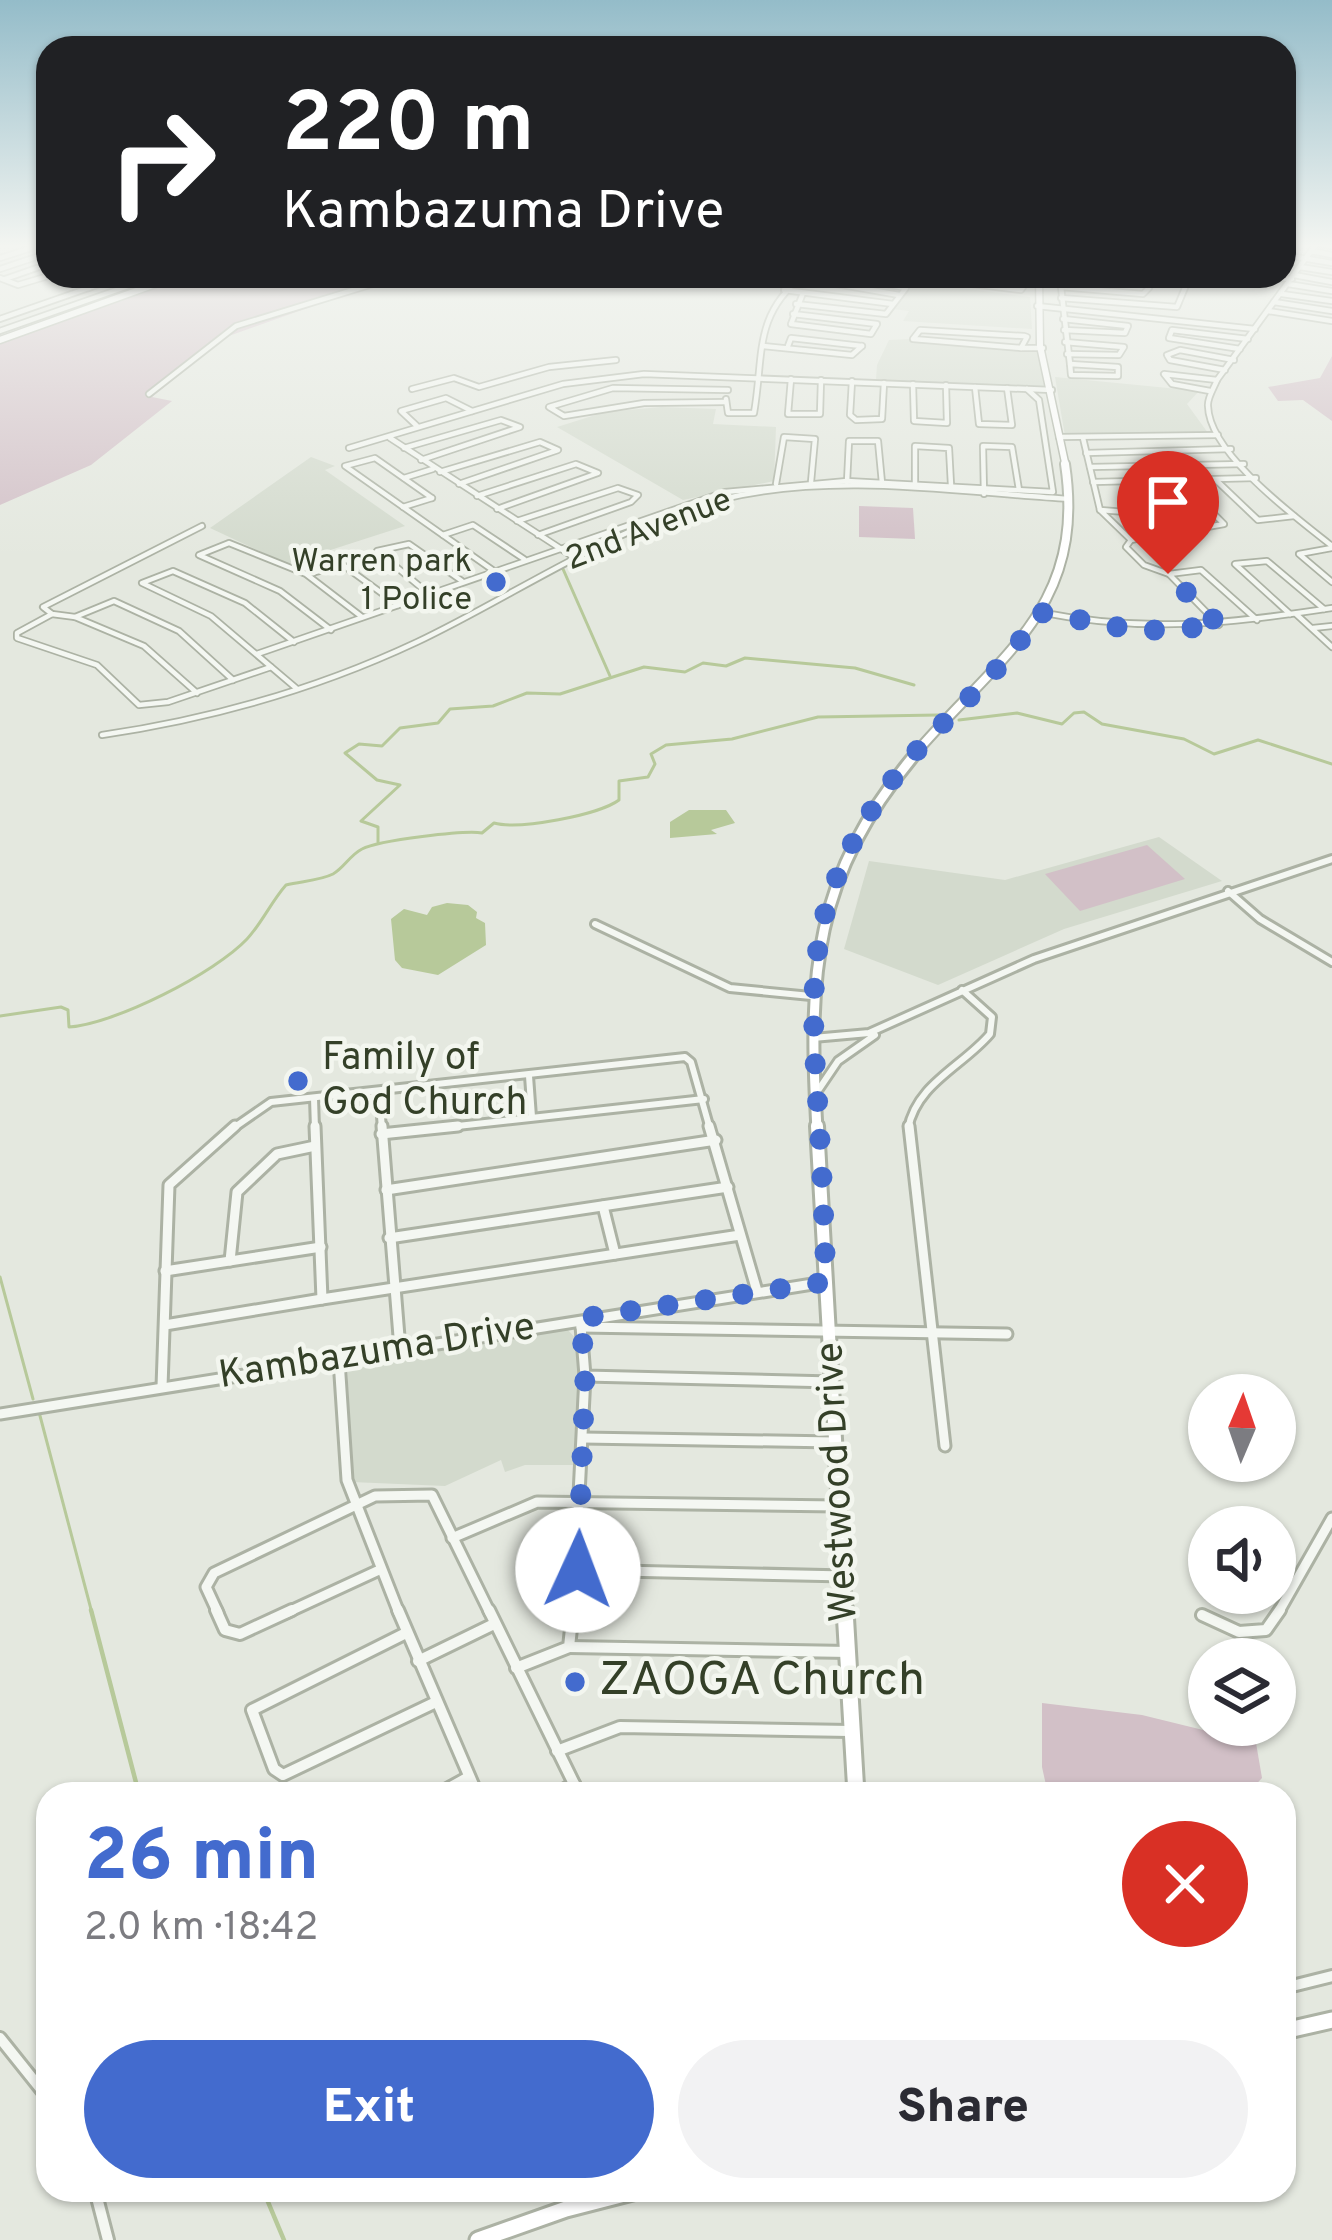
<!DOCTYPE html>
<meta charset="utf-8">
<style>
body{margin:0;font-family:Overpass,sans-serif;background:#f2f2f3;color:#2b2b33;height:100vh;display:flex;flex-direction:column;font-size:45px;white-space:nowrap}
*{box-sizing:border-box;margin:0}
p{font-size:39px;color:#7c7c81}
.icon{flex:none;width:66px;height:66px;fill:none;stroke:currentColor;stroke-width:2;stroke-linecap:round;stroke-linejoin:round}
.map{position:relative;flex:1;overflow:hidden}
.details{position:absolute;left:36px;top:1782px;width:1260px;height:420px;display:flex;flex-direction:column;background:#fff;border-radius:36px;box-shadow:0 3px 9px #0004}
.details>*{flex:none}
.top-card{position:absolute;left:36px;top:36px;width:1260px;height:252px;border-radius:36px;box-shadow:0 3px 9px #0004;background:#202124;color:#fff;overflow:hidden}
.needle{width:78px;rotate:2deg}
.fabs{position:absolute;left:1188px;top:1374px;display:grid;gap:24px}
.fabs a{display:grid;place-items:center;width:108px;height:108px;border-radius:50%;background:#fff;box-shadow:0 3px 9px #0004;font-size:60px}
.pin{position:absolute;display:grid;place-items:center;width:102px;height:102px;color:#fff;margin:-123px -51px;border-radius:50% 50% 50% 0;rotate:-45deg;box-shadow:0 0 12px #0007}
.pin .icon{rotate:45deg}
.me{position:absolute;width:132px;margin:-66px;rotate:2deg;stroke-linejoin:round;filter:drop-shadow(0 0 9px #0008)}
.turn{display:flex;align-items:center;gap:42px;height:252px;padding:0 48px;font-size:54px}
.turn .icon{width:156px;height:156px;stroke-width:2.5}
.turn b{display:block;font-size:84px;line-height:102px}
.round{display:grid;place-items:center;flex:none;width:126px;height:126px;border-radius:63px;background:#f2f2f3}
.overview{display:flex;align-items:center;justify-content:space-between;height:204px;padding:0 48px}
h1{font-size:72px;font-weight:800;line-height:90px;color:#436bce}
.cta{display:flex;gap:24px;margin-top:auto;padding:24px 48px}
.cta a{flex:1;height:138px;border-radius:72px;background:#436bce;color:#fff;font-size:48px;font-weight:800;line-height:138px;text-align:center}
.cta a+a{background:#f2f2f3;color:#2b2b33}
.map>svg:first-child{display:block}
.built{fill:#d3dacd}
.green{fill:#d2c0c7}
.water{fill:#b7c99a}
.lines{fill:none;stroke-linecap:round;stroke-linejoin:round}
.stream-far1{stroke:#b7c99a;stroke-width:3}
.stream{stroke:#b7c99a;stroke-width:4.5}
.street-far3-casing{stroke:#acb2a4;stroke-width:8}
.street-far2-casing{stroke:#acb2a4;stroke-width:12}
.street-far1-casing{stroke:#acb2a4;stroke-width:15}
.street-casing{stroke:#acb2a4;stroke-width:16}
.secondary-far4-casing{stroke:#acb2a4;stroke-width:9}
.secondary-far3-casing{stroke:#acb2a4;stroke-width:12}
.secondary-far2-casing{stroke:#acb2a4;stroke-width:15}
.secondary-far1-casing{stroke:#acb2a4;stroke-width:18}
.secondary-casing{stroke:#acb2a4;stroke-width:21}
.street-far3{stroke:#f4f7f2;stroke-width:4.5}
.street-far2{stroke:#f4f7f2;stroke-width:6}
.street-far1{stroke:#f4f7f2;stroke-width:9}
.street{stroke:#f4f7f2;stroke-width:10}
.secondary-far4{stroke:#fff;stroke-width:6}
.secondary-far3{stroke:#fff;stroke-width:8}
.secondary-far2{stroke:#fff;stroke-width:9}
.secondary-far1{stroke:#fff;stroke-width:12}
.secondary{stroke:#fff;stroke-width:15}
.route{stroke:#436bce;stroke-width:21;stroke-dasharray:0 37.8}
.poi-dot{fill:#436bce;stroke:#f3f6ef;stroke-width:4.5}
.labels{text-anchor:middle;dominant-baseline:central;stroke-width:9;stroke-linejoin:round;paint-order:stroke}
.far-street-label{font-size:33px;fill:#344028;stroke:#f3f6ef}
.far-poi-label{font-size:33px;fill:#344028;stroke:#f3f6ef;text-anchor:end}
.poi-label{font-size:39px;fill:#344028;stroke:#f3f6ef;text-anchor:start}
.street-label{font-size:39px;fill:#344028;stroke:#f3f6ef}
.near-poi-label{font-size:48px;fill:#344028;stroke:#f3f6ef;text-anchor:start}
</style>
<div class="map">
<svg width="1332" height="2240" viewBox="0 0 1332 2240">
<rect width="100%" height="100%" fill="#e4e8df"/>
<!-- built -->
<g class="built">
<polygon points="930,284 1030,297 1032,329 903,321 909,311 892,309 903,292 912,285"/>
<polygon points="911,339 1030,346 1042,350 1049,387 876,380 877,365 889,340"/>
<polygon points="1055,377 1199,391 1187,404 1208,433 1065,436"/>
<polygon points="661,407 716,409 713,424 776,427 774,481 683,500 557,427 605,412"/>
<polygon points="311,457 335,466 325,470 405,526 287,564 210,528"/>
<polygon points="1159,837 1222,881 1064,929 938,985 844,949 869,861 1005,880"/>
<polygon points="567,1329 578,1341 580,1373 573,1465 525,1465 505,1472 501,1460 445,1486 352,1482 347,1360"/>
</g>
<!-- green -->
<g class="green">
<polygon points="183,276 398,276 226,337 152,397 172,401 91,465 0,505 0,343"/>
<polygon points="1332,356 1332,421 1303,400 1278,401 1268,387 1320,378"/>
<polygon points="859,506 913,508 915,539 859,537"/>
<polygon points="1147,845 1185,879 1080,911 1045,874"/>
<polygon points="1042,1703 1142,1715 1256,1743 1262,1778 1247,1794 1048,1794 1042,1767"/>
</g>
<!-- water -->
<g class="water">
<polygon points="689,810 726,810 735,823 711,830 717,834 670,838 670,822"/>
<polygon points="447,903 468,905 477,912 476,918 485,923 486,945 438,975 402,968 395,960 391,919 404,909 427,915 432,907"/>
</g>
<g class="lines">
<!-- stream-far1 -->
<g class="stream-far1">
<polyline points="563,569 610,676"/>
<polyline points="959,720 1017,713 1062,724 1074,713 1084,712 1102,724 1184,739 1214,754 1258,740 1332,764"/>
<polyline points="378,842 378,827 361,821 400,785 377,780 345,753 359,744 382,746 400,728 438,723 450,709 493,706 527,693 560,694 644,667 685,672 703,663 726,666 745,658 855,668 914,685"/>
<path d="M 0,1016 L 61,1007 L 68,1010 L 69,1027 C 115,1024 215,973 247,939 C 262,923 271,902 286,885 C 301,881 319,881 333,874 C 344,868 350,855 362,849 C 379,840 466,830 482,833 L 494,823 C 519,830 599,815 619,800 L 619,781 L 648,777 L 655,764 L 651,754 L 666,745 L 732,739 L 818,717 L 938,715"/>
<polyline points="0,1277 33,1399"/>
<polyline points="39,1412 92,1613"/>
</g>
<!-- stream -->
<g class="stream">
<polyline points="91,1610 139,1794"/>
<polyline points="263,2190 284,2240"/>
</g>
<defs>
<g id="street-far3">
<path d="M 1316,244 L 1217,380 C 1214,388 1207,398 1208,406 C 1209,454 1297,518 1332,546"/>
<polyline points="1320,244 1332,246"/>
<polyline points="1311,251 1332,255"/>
<polyline points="1284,255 1332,263"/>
<polyline points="0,258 44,244"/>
<polyline points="1300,267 1332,272"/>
<polyline points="0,269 48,253"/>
<polyline points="1294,275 1332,282"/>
<polyline points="52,276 89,288"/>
<polyline points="907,276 913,276"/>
<polyline points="957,276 956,282 1021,290 1027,281"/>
<polyline points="988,276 1027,280"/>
<polyline points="1233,276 1292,279"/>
<polyline points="0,278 18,285 48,276"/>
<polyline points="802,278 899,295"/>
<polygon points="1061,278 1144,284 1149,288 1143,294 1061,287"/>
<polyline points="5,279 48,264"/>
<polyline points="1288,284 1332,291"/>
<polyline points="1061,287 1070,364"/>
<polyline points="784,290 893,304"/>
<polyline points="1282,294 1332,301"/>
<polyline points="1061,298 1177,307 1187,283"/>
<polyline points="1274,302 1332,311"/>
<polyline points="796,304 886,314 906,288 839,276"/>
<polyline points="1037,306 1255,329"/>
<polyline points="1268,311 1332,321"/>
<polyline points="793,314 877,324 871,334 791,324 803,293"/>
<polyline points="0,319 123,276"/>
<polyline points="1063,319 1128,326 1125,333 1064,330"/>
<polygon points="920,330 1024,336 1027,337 1021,348 913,339"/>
<polyline points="0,331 148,279"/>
<polyline points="1065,342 1124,347 1119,355 1067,354"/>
<polyline points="763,346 852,355 862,346"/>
<polyline points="788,346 791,338 862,346"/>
<polyline points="1021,348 1043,348"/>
<polyline points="1240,349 1169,338 1172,330 1248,339"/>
<polygon points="1070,364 1118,367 1118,376 1071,375"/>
<polyline points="1225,370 1170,360 1167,355 1180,350 1234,360"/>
<polyline points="791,379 788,414 820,414 821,380"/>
<polyline points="852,381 850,415 856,420 882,419 884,383"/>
<polyline points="913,384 914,421 947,423 946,385"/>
<polyline points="975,387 979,424 1012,425 1007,388"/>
<polyline points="412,389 454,378 479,387 549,367 616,360"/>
<polyline points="1210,391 1172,384 1164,374 1217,380"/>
<polyline points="149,394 236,326 399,276"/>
<path d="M 726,399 L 728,413 L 754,413 C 764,356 753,315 803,276"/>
<polyline points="726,402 644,403 564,416 549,407 613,388 728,390"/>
<polyline points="417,426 401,411 446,398 472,411"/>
<polyline points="1059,437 1218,435"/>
<polyline points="390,438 575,558"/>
<polyline points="1083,438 1100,510"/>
<polyline points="349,448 563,384 644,374 1052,390"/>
<polyline points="404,448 501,420 520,427 421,460"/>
<polyline points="1086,453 1231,449"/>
<polyline points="1090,467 1244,464"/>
<polyline points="440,472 540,442 558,450 459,484"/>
<polyline points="404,478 433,469"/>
<polyline points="1217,481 1258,520 1294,516"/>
<polyline points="847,482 849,441 878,441 882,483"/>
<polyline points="1093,482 1256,478"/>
<polyline points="776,484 784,437 815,439 811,482"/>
<polyline points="915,485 915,446 949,448 951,485"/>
<polyline points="1151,486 1196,529 1224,524 1182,482"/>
<polyline points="984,494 983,446 1012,447 1019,490"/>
<polyline points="477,496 576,464 598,473 497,509"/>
<polyline points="432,498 375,458 345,466 494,571"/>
<polyline points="403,507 432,498"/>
<polygon points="1100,510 1139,513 1162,534 1131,540"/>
<polyline points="517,521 618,488 638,495 631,502 538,535"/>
<polyline points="443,535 473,525 524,559"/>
<polyline points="1131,540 1126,547 1144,565 1169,574"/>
<polyline points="1332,548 1299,554 1332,582"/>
<polyline points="307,574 343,565 398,605"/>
<polyline points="429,594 377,551 409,544 462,581"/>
<path d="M 1039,612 C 1144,633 1228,624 1332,608"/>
<polyline points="52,614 17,633 17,638 97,665 139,705 168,702 271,667"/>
<polyline points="1290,614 1235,564 1267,561 1324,609"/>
<polyline points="1296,614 1332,647"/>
<polyline points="75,617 52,614 43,607 202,526"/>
<polyline points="1219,625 1169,574 1201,570 1257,620"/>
<polyline points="1313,628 1332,626"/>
<polyline points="331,630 280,591 199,555 229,543 306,574 362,617"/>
<polyline points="294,642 245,603 173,571 142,583 211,616 296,688"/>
<polyline points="257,654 725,492 847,481 1053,492 1039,400 1027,389"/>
<polyline points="197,693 144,646 75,617 114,601 179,631 233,680"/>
<path d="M 102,735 C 211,719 317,689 417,642 C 518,594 612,526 723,499 C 835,472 955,492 1069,499"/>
</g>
<g id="street-far2">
<polyline points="1228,891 1260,919 1332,962"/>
<polyline points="595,924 730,988 811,996"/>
<polyline points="813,1038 869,1033 1034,959 1332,859"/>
<polyline points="529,1076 532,1117"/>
<polyline points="379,1091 382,1129"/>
<polyline points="817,1092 838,1061 875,1035"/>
<polyline points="314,1098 315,1129"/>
<polyline points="232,1129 271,1102 685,1057 691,1062 710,1129"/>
<polyline points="430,1129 704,1099"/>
<path d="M 908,1129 C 916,1084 963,1066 990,1034 L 992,1017 L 962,990"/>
</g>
<g id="street-far1">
<polyline points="315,1126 322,1299 740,1235"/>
<polyline points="382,1126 400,1349"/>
<polyline points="709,1126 757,1291"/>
<polyline points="909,1126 945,1446"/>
<polyline points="381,1134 458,1126"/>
<polyline points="386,1190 716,1140"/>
<polyline points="603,1206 615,1254"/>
<polyline points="389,1238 728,1187"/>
<polyline points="230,1261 237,1192 277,1154 315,1146"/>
<polyline points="165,1271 321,1247"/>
<polyline points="165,1325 322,1299"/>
<polyline points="581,1326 585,1376 832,1382"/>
<polyline points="581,1327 1007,1334"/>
<polyline points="339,1360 347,1480 399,1613"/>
<polyline points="162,1387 169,1185 235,1126"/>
<polyline points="0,1414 825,1282"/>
<polyline points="583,1438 834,1442"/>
<polyline points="452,1538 537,1502 838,1506"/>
<polyline points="577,1570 846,1576"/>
<polyline points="218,1613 206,1587 214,1573 375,1496 432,1495 490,1613"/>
<polyline points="286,1613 377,1571"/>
<polyline points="573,1613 585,1376"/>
<polyline points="1278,1613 1332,1518"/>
</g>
<g id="street">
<polyline points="216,1610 225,1630 240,1634 292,1610"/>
<polyline points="398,1610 477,1794"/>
<polyline points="489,1610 579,1794"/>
<polyline points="1202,1615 1239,1632 1266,1630 1280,1610"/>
<polyline points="406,1633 252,1710 274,1769 283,1775 436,1702"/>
<polyline points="569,1647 849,1652"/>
<polyline points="418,1661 494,1624"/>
<polyline points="516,1668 569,1647 573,1610"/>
<polyline points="557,1751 620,1727 850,1731"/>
<polyline points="438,1794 469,1777"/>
<polyline points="556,1794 574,1784"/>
<polyline points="1284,1988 1332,1976"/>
<polyline points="0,2038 48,2098"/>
<polyline points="95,2190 108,2240"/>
</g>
<g id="secondary-far4">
<polyline points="1039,276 1040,346 1066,467"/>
<polyline points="0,340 178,276"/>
</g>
<path id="secondary-far3" d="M 914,755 C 997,657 1087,609 1065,464"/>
<path id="secondary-far2" d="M 817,1129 C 808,975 812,876 917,752"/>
<polyline id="secondary-far1" points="817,1126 845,1613"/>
<g id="secondary">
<polyline points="845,1610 856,1794"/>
<polyline points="1284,2031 1332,2020"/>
<polyline points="478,2240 566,2209 640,2190"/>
</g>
</defs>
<!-- street-far3 casing -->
<use href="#street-far3" class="street-far3-casing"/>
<!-- street-far2 casing -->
<use href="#street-far2" class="street-far2-casing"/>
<!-- street-far1 casing -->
<use href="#street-far1" class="street-far1-casing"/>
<!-- street casing -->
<use href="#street" class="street-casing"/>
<!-- secondary-far4 casing -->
<use href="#secondary-far4" class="secondary-far4-casing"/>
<!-- secondary-far3 casing -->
<use href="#secondary-far3" class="secondary-far3-casing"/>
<!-- secondary-far2 casing -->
<use href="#secondary-far2" class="secondary-far2-casing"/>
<!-- secondary-far1 casing -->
<use href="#secondary-far1" class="secondary-far1-casing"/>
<!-- secondary casing -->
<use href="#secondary" class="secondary-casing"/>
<!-- street-far3 -->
<use href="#street-far3" class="street-far3"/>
<!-- street-far2 -->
<use href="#street-far2" class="street-far2"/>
<!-- street-far1 -->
<use href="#street-far1" class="street-far1"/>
<!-- street -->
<use href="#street" class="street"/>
<!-- secondary-far4 -->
<use href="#secondary-far4" class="secondary-far4"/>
<!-- secondary-far3 -->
<use href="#secondary-far3" class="secondary-far3"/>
<!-- secondary-far2 -->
<use href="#secondary-far2" class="secondary-far2"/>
<!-- secondary-far1 -->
<use href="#secondary-far1" class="secondary-far1"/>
<!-- secondary -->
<use href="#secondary" class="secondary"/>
</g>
<!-- sky -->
<linearGradient id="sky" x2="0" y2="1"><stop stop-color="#94bcc9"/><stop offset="0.44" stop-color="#f3f5f1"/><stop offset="1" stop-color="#f3f5f1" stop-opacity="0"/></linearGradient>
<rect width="1332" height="558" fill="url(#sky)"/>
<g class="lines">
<!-- route -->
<path class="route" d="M 578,1570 L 585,1376 L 581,1318 L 826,1282 C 824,1224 822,1165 818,1107 C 808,970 809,893 894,778 C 938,720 1003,676 1039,612 L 1139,631 L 1220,626 L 1168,574"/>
</g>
<!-- markers -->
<g class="poi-dot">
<circle cx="496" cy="582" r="12"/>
<circle cx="298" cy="1081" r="12"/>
<circle cx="575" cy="1682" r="12"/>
</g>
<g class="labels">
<!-- far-street labels -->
<g class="far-street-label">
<text transform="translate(649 531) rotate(-21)">2nd Avenue</text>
</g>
<!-- far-poi labels -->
<g class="far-poi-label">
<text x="472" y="563">Warren park<tspan x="472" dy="38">1 Police</tspan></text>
</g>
<!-- poi labels -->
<g class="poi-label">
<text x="322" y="1059">Family of<tspan x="322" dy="45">God Church</tspan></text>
</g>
<!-- street labels -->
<g class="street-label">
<text transform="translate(377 1353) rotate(-9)">Kambazuma Drive</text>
<text transform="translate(839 1482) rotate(-93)">Westwood Drive</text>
</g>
<!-- near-poi labels -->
<g class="near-poi-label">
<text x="599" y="1682">ZAOGA Church</text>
</g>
</g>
</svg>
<div class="fabs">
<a><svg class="needle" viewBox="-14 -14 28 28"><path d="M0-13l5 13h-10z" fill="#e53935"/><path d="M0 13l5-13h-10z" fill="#7c7c81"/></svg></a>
<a><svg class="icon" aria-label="sound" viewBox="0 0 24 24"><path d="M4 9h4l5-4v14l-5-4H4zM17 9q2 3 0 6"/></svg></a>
<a><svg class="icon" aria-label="layers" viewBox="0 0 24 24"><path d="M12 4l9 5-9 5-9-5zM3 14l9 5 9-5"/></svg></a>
</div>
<div class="pin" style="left:1168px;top:574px;background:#d93025"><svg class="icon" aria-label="arrive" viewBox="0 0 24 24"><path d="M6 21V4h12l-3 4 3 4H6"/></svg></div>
<svg class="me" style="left:578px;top:1570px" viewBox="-20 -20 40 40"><circle r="19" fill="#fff"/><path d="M0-13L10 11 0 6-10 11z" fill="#436bce"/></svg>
<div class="top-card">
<div class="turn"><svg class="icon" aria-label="right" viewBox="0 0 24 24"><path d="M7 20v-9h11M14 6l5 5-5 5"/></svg><div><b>220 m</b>Kambazuma Drive</div></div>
</div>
<section class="details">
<div class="overview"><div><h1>26 min</h1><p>2.0 km · 18:42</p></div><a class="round" style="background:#d93025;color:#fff"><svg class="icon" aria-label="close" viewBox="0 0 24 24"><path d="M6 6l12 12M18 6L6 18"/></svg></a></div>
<div class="cta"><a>Exit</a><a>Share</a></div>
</section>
</div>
